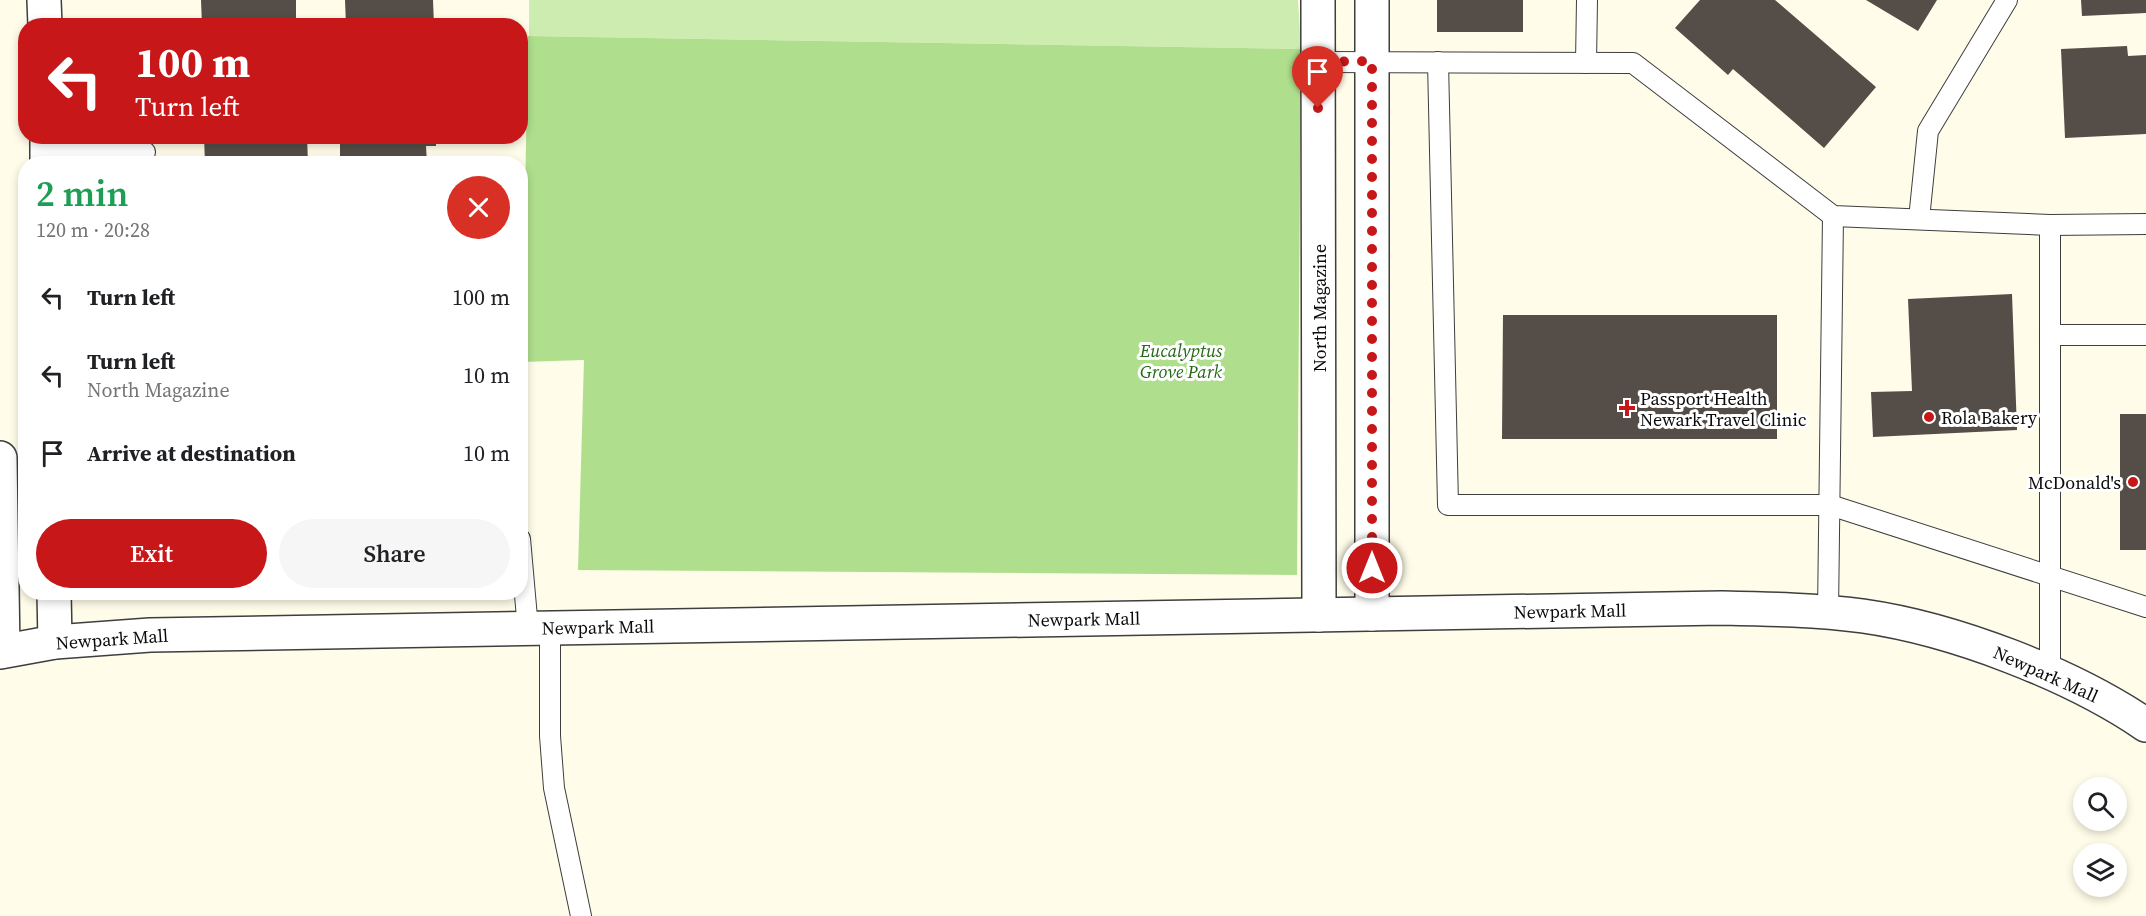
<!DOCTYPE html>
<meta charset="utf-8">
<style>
body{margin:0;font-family:"Source Serif 4",serif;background:#f6f6f6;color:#202124;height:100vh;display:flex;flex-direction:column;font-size:22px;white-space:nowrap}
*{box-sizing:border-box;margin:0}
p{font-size:20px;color:#757577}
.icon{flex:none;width:33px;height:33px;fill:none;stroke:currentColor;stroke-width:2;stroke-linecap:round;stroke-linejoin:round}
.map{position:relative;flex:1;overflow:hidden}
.sheet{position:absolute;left:18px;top:156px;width:510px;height:444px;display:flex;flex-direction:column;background:#fff;border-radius:24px;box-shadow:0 3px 9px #0003}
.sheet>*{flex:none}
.guide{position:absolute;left:18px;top:18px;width:510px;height:126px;border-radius:24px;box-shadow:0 3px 9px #0003;background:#c71719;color:#fff;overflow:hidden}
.controls{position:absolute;left:2073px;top:777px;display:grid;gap:12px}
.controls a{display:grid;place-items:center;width:54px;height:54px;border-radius:50%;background:#fff;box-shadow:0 3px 9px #0003;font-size:30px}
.pin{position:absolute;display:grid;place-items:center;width:51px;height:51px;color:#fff;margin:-62px -26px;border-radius:50% 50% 50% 0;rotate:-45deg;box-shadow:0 0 6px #0007}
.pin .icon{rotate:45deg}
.me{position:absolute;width:66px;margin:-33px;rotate:0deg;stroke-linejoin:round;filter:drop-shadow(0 0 4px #0008)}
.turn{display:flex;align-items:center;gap:21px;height:126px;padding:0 18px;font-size:27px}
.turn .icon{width:78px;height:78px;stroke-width:2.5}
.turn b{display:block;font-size:42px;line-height:51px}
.round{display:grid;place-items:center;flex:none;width:63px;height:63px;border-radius:32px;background:#f6f6f6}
.headline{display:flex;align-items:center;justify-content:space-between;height:102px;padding:0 18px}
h1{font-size:36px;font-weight:600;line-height:45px;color:#1e9e55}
.primary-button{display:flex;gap:12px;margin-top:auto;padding:12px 18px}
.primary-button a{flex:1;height:69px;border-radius:36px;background:#c71719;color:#fff;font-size:24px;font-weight:600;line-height:69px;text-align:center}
.primary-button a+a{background:#f6f6f6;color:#202124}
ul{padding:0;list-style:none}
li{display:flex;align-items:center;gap:18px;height:78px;padding:0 18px}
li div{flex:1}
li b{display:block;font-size:22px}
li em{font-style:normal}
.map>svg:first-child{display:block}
.green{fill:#cdedb0}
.forest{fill:#afdf8d}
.building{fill:#554d47}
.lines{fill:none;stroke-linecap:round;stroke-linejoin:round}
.lane-casing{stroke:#3e3e3e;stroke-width:22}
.street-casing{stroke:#3e3e3e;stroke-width:36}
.lane{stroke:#fff;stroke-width:20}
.street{stroke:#fff;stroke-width:33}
.route{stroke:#c71719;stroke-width:10;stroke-dasharray:0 18}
.poi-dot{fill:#c71719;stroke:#fff;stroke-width:2}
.labels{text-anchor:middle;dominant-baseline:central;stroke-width:6;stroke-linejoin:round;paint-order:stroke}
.street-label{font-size:18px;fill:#0b0b0b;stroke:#fff}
.park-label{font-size:18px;font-style:italic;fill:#246816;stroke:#fff}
.poi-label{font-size:18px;fill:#0b0b0b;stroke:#fff;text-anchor:start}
</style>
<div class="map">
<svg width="2146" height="916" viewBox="0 0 2146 916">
<rect width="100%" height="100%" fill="#fffce9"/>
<!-- green -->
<polygon class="green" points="529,0 1298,0 1301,49 529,36"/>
<!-- forest -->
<polygon class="forest" points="528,36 1301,49 1297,575 578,570 584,360 522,362"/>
<!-- building -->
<g class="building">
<polygon points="201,0 296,0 296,26 202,26"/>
<polygon points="345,0 433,0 434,26 346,26"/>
<rect x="1437" y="0" width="86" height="32"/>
<polygon points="1700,0 1775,0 1876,87 1824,148 1733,69 1728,75 1675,28"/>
<polygon points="1866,0 1937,0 1918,31"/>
<polygon points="2081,0 2146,0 2146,13 2082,16"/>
<polygon points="2127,46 2128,56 2146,55 2146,134 2065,138 2061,49"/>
<polygon points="204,136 307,136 308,164 205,164"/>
<polygon points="340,136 436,136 436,146 426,146 427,164 340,164"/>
<polygon points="2012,294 2017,430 1873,437 1871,392 1912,391 1908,299"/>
<polygon points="1503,315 1777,315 1777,439 1502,439"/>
<rect x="2120" y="414" width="26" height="136"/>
</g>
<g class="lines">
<defs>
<g id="lane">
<polyline points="1319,62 1633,63 1833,216 2050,225 2146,224"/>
<polyline points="1438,62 1448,505 1830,505 2146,607"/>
<polyline points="1586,63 1587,0"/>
<polyline points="47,152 145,152"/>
<polyline points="1919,219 1928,131 2007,0"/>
<polyline points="2050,225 2050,674"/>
<polyline points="2050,335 2146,335"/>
<polyline points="520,539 528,629"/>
<polyline points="1828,613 1833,216"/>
<polyline points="550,628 550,736 554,788 581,916"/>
</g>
<g id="street">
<polyline points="44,0 45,26"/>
<polyline points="1318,0 1319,615"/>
<polyline points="47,136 47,164"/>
<polyline points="0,458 3,651"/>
<polyline points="54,592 55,642"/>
<polyline points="1372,614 1372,0"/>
<path d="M 0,652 L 55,642 L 150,635 L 1722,608 C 1769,609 1817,610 1863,616 C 1954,629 2071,674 2146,725"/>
</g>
</defs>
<!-- lane casing -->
<use href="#lane" class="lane-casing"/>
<!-- street casing -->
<use href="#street" class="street-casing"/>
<!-- lane -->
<use href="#lane" class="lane"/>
<!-- street -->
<use href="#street" class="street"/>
</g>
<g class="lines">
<!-- route -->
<polyline class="route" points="1318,108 1318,62 1372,61 1372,568"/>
</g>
<!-- markers -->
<g class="poi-dot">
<path d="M1624 399h6v6h6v6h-6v6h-6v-6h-6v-6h6z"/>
<circle cx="1929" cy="417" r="6"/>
<circle cx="2133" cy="482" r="6"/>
</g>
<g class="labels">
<!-- street labels -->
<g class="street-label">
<text transform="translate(1319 308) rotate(-90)">North Magazine</text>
<text transform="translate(1570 611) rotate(-1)">Newpark Mall</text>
<text transform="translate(1084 619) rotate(-1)">Newpark Mall</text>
<text transform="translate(598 627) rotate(-1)">Newpark Mall</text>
<text transform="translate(112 639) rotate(-4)">Newpark Mall</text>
<text transform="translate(2046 674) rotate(24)">Newpark Mall</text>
</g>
<!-- park labels -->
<g class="park-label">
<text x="1181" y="350">Eucalyptus<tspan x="1181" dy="21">Grove Park</tspan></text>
</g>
<!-- poi labels -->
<g class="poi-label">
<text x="1640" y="398">Passport Health<tspan x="1640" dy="21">Newark Travel Clinic</tspan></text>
<text x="1941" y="417">Rola Bakery</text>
<text x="2121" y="482" text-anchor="end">McDonald's</text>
</g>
</g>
</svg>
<div class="controls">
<a><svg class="icon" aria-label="search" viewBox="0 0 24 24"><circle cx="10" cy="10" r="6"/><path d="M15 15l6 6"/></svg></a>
<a><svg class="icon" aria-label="layers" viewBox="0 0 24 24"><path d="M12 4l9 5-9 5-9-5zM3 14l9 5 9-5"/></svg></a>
</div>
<div class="pin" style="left:1318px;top:108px;background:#d93025"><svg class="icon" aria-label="arrive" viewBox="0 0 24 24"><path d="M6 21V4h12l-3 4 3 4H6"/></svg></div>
<svg class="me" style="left:1372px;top:568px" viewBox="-20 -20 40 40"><circle r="17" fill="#c71719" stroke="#fff" stroke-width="3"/><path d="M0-11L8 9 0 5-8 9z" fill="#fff"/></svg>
<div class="guide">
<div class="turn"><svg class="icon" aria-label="left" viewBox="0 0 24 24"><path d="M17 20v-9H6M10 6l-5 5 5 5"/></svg><div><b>100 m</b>Turn left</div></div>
</div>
<section class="sheet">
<div class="headline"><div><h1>2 min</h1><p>120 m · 20:28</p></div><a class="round" style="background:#d93025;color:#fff"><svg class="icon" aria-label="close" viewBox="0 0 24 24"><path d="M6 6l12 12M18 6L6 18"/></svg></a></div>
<ul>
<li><svg class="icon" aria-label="left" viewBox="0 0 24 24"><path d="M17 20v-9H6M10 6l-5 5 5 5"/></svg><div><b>Turn left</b></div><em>100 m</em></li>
<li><svg class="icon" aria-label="left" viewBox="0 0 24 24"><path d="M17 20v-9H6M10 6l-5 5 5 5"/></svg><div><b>Turn left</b><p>North Magazine</p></div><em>10 m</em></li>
<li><svg class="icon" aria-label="arrive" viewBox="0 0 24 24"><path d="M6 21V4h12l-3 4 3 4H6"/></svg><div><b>Arrive at destination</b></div><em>10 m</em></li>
</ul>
<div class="primary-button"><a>Exit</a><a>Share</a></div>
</section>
</div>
